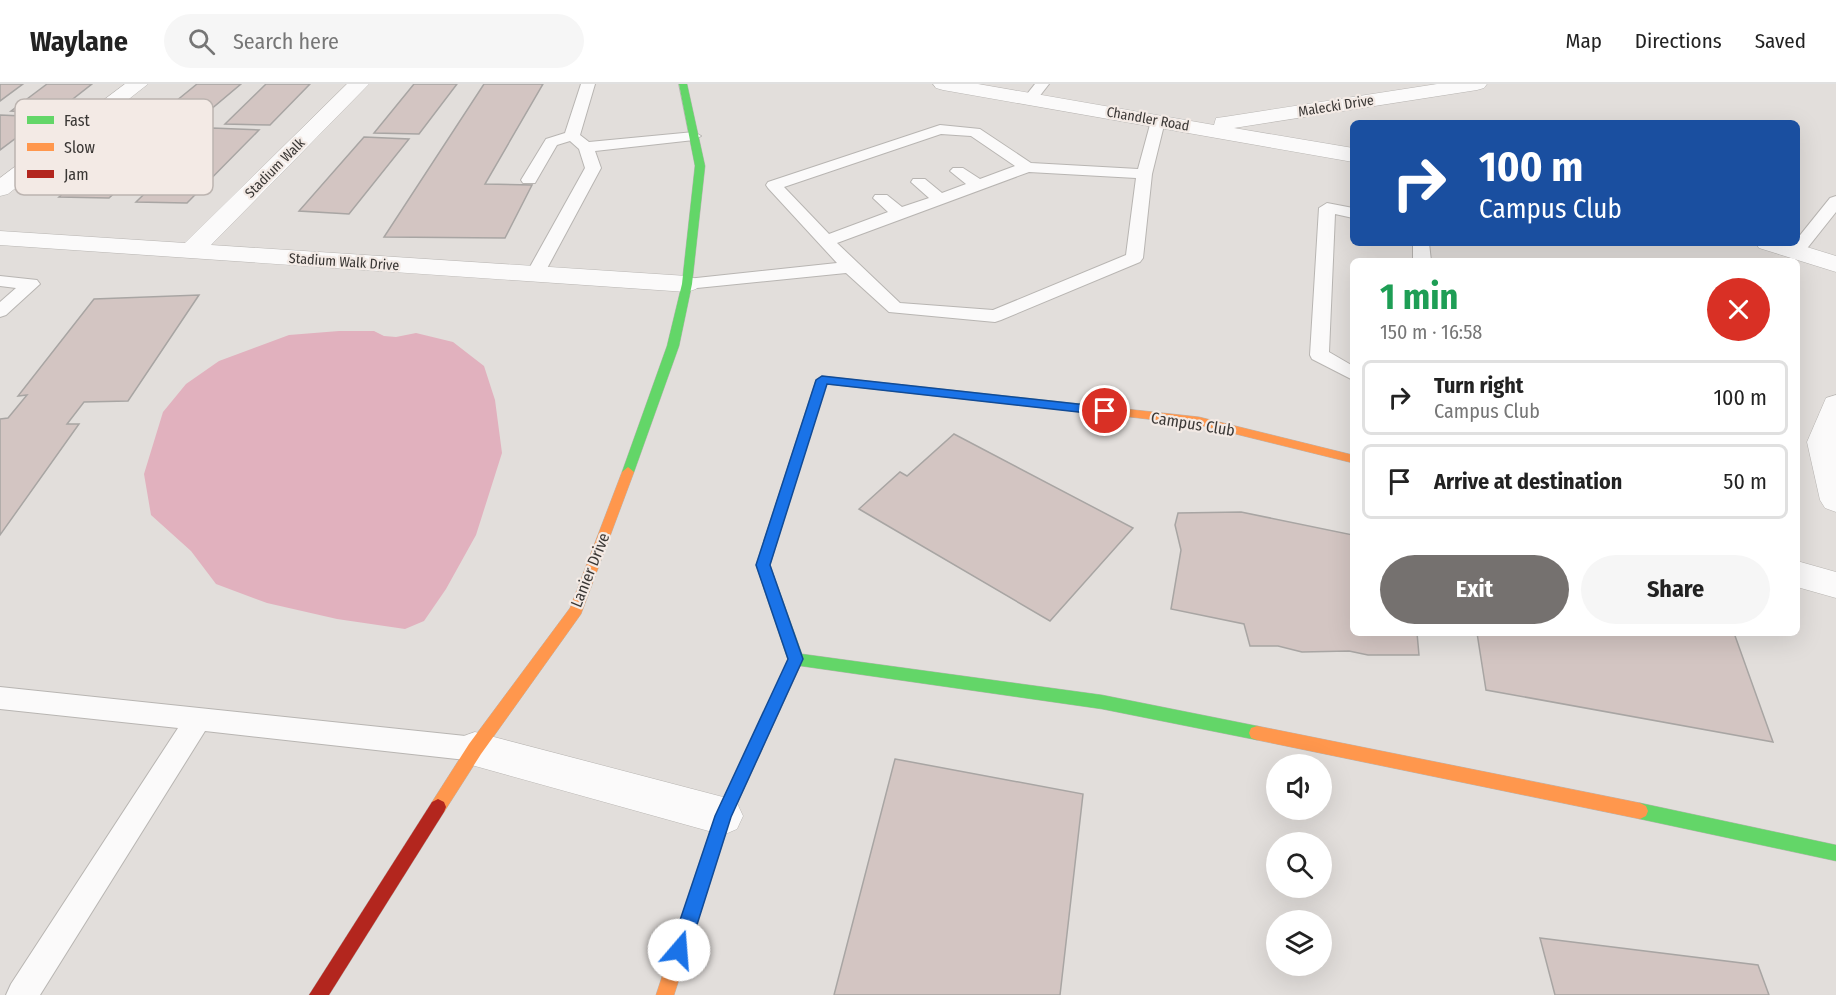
<!DOCTYPE html>
<meta charset="utf-8">
<style>
body{margin:0;font-family:"Fira Sans Condensed",sans-serif;background:#f6f6f6;color:#222;height:100vh;display:flex;flex-direction:column;font-size:22px;white-space:nowrap}
*{box-sizing:border-box;margin:0}
p{font-size:20px;color:#767676}
.icon{flex:none;width:33px;height:33px;fill:none;stroke:currentColor;stroke-width:2;stroke-linecap:round;stroke-linejoin:round}
.map{position:relative;flex:1;overflow:hidden}
.panel{position:absolute;left:1350px;top:174px;width:450px;height:378px;display:flex;flex-direction:column;background:#fff;border-radius:9px;box-shadow:0 6px 24px #0002}
.panel>*{flex:none}
.guide{position:absolute;left:1350px;top:36px;width:450px;height:126px;border-radius:9px;box-shadow:0 6px 24px #0002;background:#1a4fa0;color:#fff;overflow:hidden}
.fabs{position:absolute;left:1266px;top:670px;display:grid;gap:12px}
.fabs a{display:grid;place-items:center;width:66px;height:66px;border-radius:50%;background:#fff;box-shadow:0 6px 24px #0002;font-size:30px}
.pin{position:absolute;display:grid;place-items:center;width:51px;height:51px;color:#fff;margin:-26px;border:3px solid #fff;border-radius:50%;box-shadow:0 2px 6px #0007}
.me{position:absolute;width:66px;margin:-33px;rotate:18deg;stroke-linejoin:round;filter:drop-shadow(0 0 4px #0008)}
.turn{display:flex;align-items:center;gap:21px;height:126px;padding:0 30px;font-size:27px}
.turn .icon{width:78px;height:78px;stroke-width:2.5}
.turn b{display:block;font-size:42px;line-height:51px}
.round{display:grid;place-items:center;flex:none;width:63px;height:63px;border-radius:32px;background:#f6f6f6}
.summary{display:flex;align-items:center;justify-content:space-between;height:102px;padding:0 30px}
h1{font-size:36px;font-weight:700;line-height:45px;color:#1e9e55}
.cta{display:flex;gap:12px;margin-top:auto;padding:12px 30px}
.cta a{flex:1;height:69px;border-radius:36px;background:#75716f;color:#fff;font-size:24px;font-weight:700;line-height:69px;text-align:center}
.cta a+a{background:#f6f6f6;color:#222}
ul{padding:0;list-style:none}
li{display:flex;align-items:center;gap:18px;height:75px;margin:0 12px 9px;padding:0 18px;border:3px solid #e0e0e0;border-radius:9px}
li div{flex:1}
li b{display:block;font-size:22px}
li em{font-style:normal}
header{display:flex;align-items:center;gap:36px;box-sizing:border-box;height:84px;padding:0 30px;background:#fff;border-bottom:2px solid #e0e0e0}
header strong{font-size:28px}
nav{display:flex;gap:33px;margin-inline-start:auto;font-size:21px}
.search{width:420px;height:54px;background:#f6f6f6;display:flex;align-items:center;gap:15px;box-sizing:border-box;padding:0 21px;border-radius:33px;color:#767676;font-size:22px}
.map>svg:first-child{display:block}
.water{fill:#e1b1be}
.building{fill:#d3c5c2;stroke:#a8a5a3;stroke-width:1.5}
.lines{fill:none;stroke-linecap:round;stroke-linejoin:round}
.lane-casing{stroke:#b8b5b2;stroke-width:2}
.street-casing{stroke:#b8b5b2;stroke-width:1}
.fast-casing{stroke:#b8b5b2;stroke-width:1}
.slow-casing{stroke:#b8b5b2;stroke-width:1}
.jam-casing{stroke:#b8b5b2;stroke-width:1}
.lane{fill:#fbfafa;fill-rule:evenodd}
.street{fill:#fbfafa;fill-rule:evenodd}
.fast{fill:#63d668;fill-rule:evenodd}
.slow{fill:#ff974d;fill-rule:evenodd}
.jam{fill:#b3261e;fill-rule:evenodd}
.route{fill:#1a73e8;stroke:#114b97;stroke-width:1.5}
.labels{text-anchor:middle;dominant-baseline:central;stroke-width:4.5;stroke-linejoin:round;paint-order:stroke}
.far-street-label{font-size:14px;fill:#3a3735;stroke:#f3eae5}
.street-label{font-size:16px;fill:#3a3735;stroke:#f3eae5}
.key{fill:#f3eae5;stroke:#bcb4b0;stroke-width:1.5}
.key-label{font-size:16px;fill:#3a3735}
</style>
<header>
<strong>Waylane</strong>
<div class="search"><svg class="icon" aria-label="search" viewBox="0 0 24 24"><circle cx="10" cy="10" r="6"/><path d="M15 15l6 6"/></svg>Search here</div>
<nav><a>Map</a><a>Directions</a><a>Saved</a></nav>
</header>
<div class="map">
<svg width="1836" height="911" viewBox="0 0 1836 911">
<rect width="100%" height="100%" fill="#e2dedb"/>
<!-- water -->
<polygon class="water" points="339,247 374,247 384,252 396,253 416,249 453,258 484,282 495,316 502,369 476,451 446,505 424,537 405,545 337,535 267,519 216,500 191,467 151,431 144,390 163,328 186,300 219,277 289,251"/>
<!-- building -->
<g class="building">
<polygon points="0,0 23,0 0,17"/>
<polygon points="47,0 92,0 55,29 11,27"/>
<polygon points="197,0 241,0 197,37 154,35"/>
<polygon points="266,0 310,0 270,41 225,40"/>
<polygon points="414,0 457,0 419,50 374,49"/>
<polygon points="484,0 543,0 485,100 532,101 505,154 384,153"/>
<polygon points="0,31 44,33 0,66"/>
<polygon points="143,40 189,41 109,114 59,113"/>
<polygon points="212,44 259,46 187,119 136,118"/>
<polygon points="364,53 409,55 349,130 299,127"/>
<polygon points="199,211 128,317 84,318 67,340 79,340 0,451 0,335 8,334 27,311 18,312 94,215"/>
<polygon points="954,350 1133,444 1050,537 859,425 900,388 907,392"/>
<polygon points="1241,428 1353,451 1353,549 1417,549 1419,571 1368,571 1349,567 1302,568 1278,562 1250,562 1244,540 1171,525 1181,466 1175,441 1178,429"/>
<polygon points="1477,549 1734,549 1773,658 1486,606"/>
<polygon points="895,675 1083,710 1060,911 834,911"/>
<polygon points="1540,854 1758,881 1769,911 1555,911"/>
</g>
<g class="lines">
<defs>
<g id="lane">
<polygon points="581,0 595,0 580,51 589,58 694,48 701,52 694,56 595,67 601,84 544,190 541,194 529,194 526,190 585,84 579,65 570,57 557,61 535,99 523,99 521,96 546,55 565,49"/>
<polygon points="1035,0 1049,0 1035,18 1025,18 1023,15"/>
<path d="M 1158,33 L 1165,37 L 1152,90 L 1143,174 L 1140,178 L 1001,236 L 995,238 L 889,228 L 846,189 L 687,205 L 681,204 L 678,200 L 681,196 L 687,195 L 837,179 L 768,104 L 766,101 L 768,98 L 940,41 L 980,45 L 1031,79 L 1138,85 L 1151,37 ZM 941,50 L 971,52 L 1015,82 L 980,95 L 963,84 L 953,84 L 950,87 L 966,100 L 942,109 L 925,95 L 913,95 L 911,98 L 929,114 L 902,123 L 887,111 L 875,111 L 873,114 L 888,128 L 829,150 L 784,103 ZM 1029,88 L 1136,94 L 1126,171 L 993,226 L 900,219 L 837,159 Z"/>
<polygon points="1836,112 1836,128 1801,172 1789,172 1786,168 1793,159 1797,159 1797,155 1830,114"/>
<polygon points="1327,119 1353,124 1353,134 1335,130 1329,268 1353,282 1353,296 1312,275 1310,271 1319,124"/>
<polygon points="1413,159 1429,159 1431,177 1413,177"/>
<polygon points="0,192 37,196 40,200 6,231 0,233 0,218 16,204 0,202"/>
<polygon points="0,603 475,653 484,657 488,665 484,673 475,677 205,647 40,911 6,911 11,900 178,644 0,625"/>
</g>
<g id="street">
<polygon points="125,0 148,0 8,110 0,112 0,94"/>
<polygon points="347,0 369,0 211,161 687,192 696,195 700,200 696,205 687,208 0,161 0,147 185,159"/>
<polygon points="933,0 978,0 1214,41 1216,34 1224,33 1437,0 1487,0 1484,4 1477,6 1234,44 1353,64 1353,78 943,6 936,4"/>
<polygon points="1756,159 1794,159 1836,172 1836,188 1759,164"/>
<polygon points="1836,311 1836,428 1825,424 1820,416 1807,358 1826,314"/>
<polygon points="1797,477 1836,488 1836,514 1797,503"/>
<polygon points="475,648 723,713 737,719 743,732 737,745 723,751 475,682 461,677 456,665 461,653"/>
</g>
<g id="fast">
<polygon points="679,0 687,0 705,82 692,200 679,262 634,388 628,393 622,388 667,262 682,200 695,82"/>
<polygon points="822,292 1099,322 1105,326 1099,330 826,300 770,481 802,570 1102,611 1257,642 1263,644 1265,649 1263,654 1257,656 1102,625 801,582 795,584 790,582 756,481 816,296"/>
<polygon points="1640,719 1836,761 1836,777 1640,735 1634,732 1632,727 1634,722"/>
</g>
<g id="slow">
<polygon points="1099,322 1199,333 1353,371 1353,379 1199,341 1095,329 1093,326"/>
<polygon points="628,383 634,388 581,530 481,670 444,728 438,731 432,728 430,723 432,718 469,660 570,524 622,388"/>
<polygon points="795,572 800,574 802,578 731,733 674,911 656,911 715,732 790,574"/>
<polygon points="1257,642 1640,719 1646,722 1648,727 1646,732 1640,735 1257,656 1251,654 1249,649 1251,644"/>
</g>
<polygon id="jam" points="438,715 444,718 446,723 444,728 329,911 309,911 432,718"/>
</defs>
<!-- lane casing -->
<use href="#lane" class="lane-casing"/>
<!-- street casing -->
<use href="#street" class="street-casing"/>
<!-- fast casing -->
<use href="#fast" class="fast-casing"/>
<!-- slow casing -->
<use href="#slow" class="slow-casing"/>
<!-- jam casing -->
<use href="#jam" class="jam-casing"/>
<!-- lane -->
<use href="#lane" class="lane"/>
<!-- street -->
<use href="#street" class="street"/>
<!-- fast -->
<use href="#fast" class="fast"/>
<!-- slow -->
<use href="#slow" class="slow"/>
<!-- jam -->
<use href="#jam" class="jam"/>
</g>
<!-- route -->
<polygon class="route" points="822,292 1105,323 1111,327 1105,331 827,300 770,481 803,575 731,733 689,866 686,873 679,875 673,873 670,866 715,732 788,575 756,481 816,296"/>
<g class="labels">
<!-- far-street labels -->
<g class="far-street-label">
<text transform="translate(1336 22) rotate(-9)">Malecki Drive</text>
<text transform="translate(1148 35) rotate(10)">Chandler Road</text>
<text transform="translate(275 84) rotate(-45)">Stadium Walk</text>
<text transform="translate(344 178) rotate(4)">Stadium Walk Drive</text>
</g>
<!-- street labels -->
<g class="street-label">
<text transform="translate(1193 340) rotate(9)">Campus Club</text>
<text transform="translate(590 486) rotate(-68)">Lanier Drive</text>
</g>
</g>
<!-- legend -->
<rect x="15" y="15" width="198" height="96" rx="9" class="key"/>
<rect x="27" y="32" width="27" height="8" fill="#63d668"/>
<rect x="27" y="59" width="27" height="8" fill="#ff974d"/>
<rect x="27" y="86" width="27" height="8" fill="#b3261e"/>
<g class="key-label">
<text x="64" y="42">Fast</text>
<text x="64" y="69">Slow</text>
<text x="64" y="96">Jam</text>
</g>
</svg>
<div class="fabs">
<a><svg class="icon" aria-label="sound" viewBox="0 0 24 24"><path d="M4 9h4l5-4v14l-5-4H4zM17 9q2 3 0 6"/></svg></a>
<a><svg class="icon" aria-label="search" viewBox="0 0 24 24"><circle cx="10" cy="10" r="6"/><path d="M15 15l6 6"/></svg></a>
<a><svg class="icon" aria-label="layers" viewBox="0 0 24 24"><path d="M12 4l9 5-9 5-9-5zM3 14l9 5 9-5"/></svg></a>
</div>
<div class="pin" style="left:1105px;top:327px;background:#d93025"><svg class="icon" aria-label="arrive" viewBox="0 0 24 24"><path d="M6 21V4h12l-3 4 3 4H6"/></svg></div>
<svg class="me" style="left:679px;top:866px" viewBox="-20 -20 40 40"><circle r="19" fill="#fff"/><path d="M0-13L10 11 0 6-10 11z" fill="#1a73e8"/></svg>
<div class="guide">
<div class="turn"><svg class="icon" aria-label="right" viewBox="0 0 24 24"><path d="M7 20v-9h11M14 6l5 5-5 5"/></svg><div><b>100 m</b>Campus Club</div></div>
</div>
<section class="panel">
<div class="summary"><div><h1>1 min</h1><p>150 m · 16:58</p></div><a class="round" style="background:#d93025;color:#fff"><svg class="icon" aria-label="close" viewBox="0 0 24 24"><path d="M6 6l12 12M18 6L6 18"/></svg></a></div>
<ul>
<li><svg class="icon" aria-label="right" viewBox="0 0 24 24"><path d="M7 20v-9h11M14 6l5 5-5 5"/></svg><div><b>Turn right</b><p>Campus Club</p></div><em>100 m</em></li>
<li><svg class="icon" aria-label="arrive" viewBox="0 0 24 24"><path d="M6 21V4h12l-3 4 3 4H6"/></svg><div><b>Arrive at destination</b></div><em>50 m</em></li>
</ul>
<div class="cta"><a>Exit</a><a>Share</a></div>
</section>
</div>
